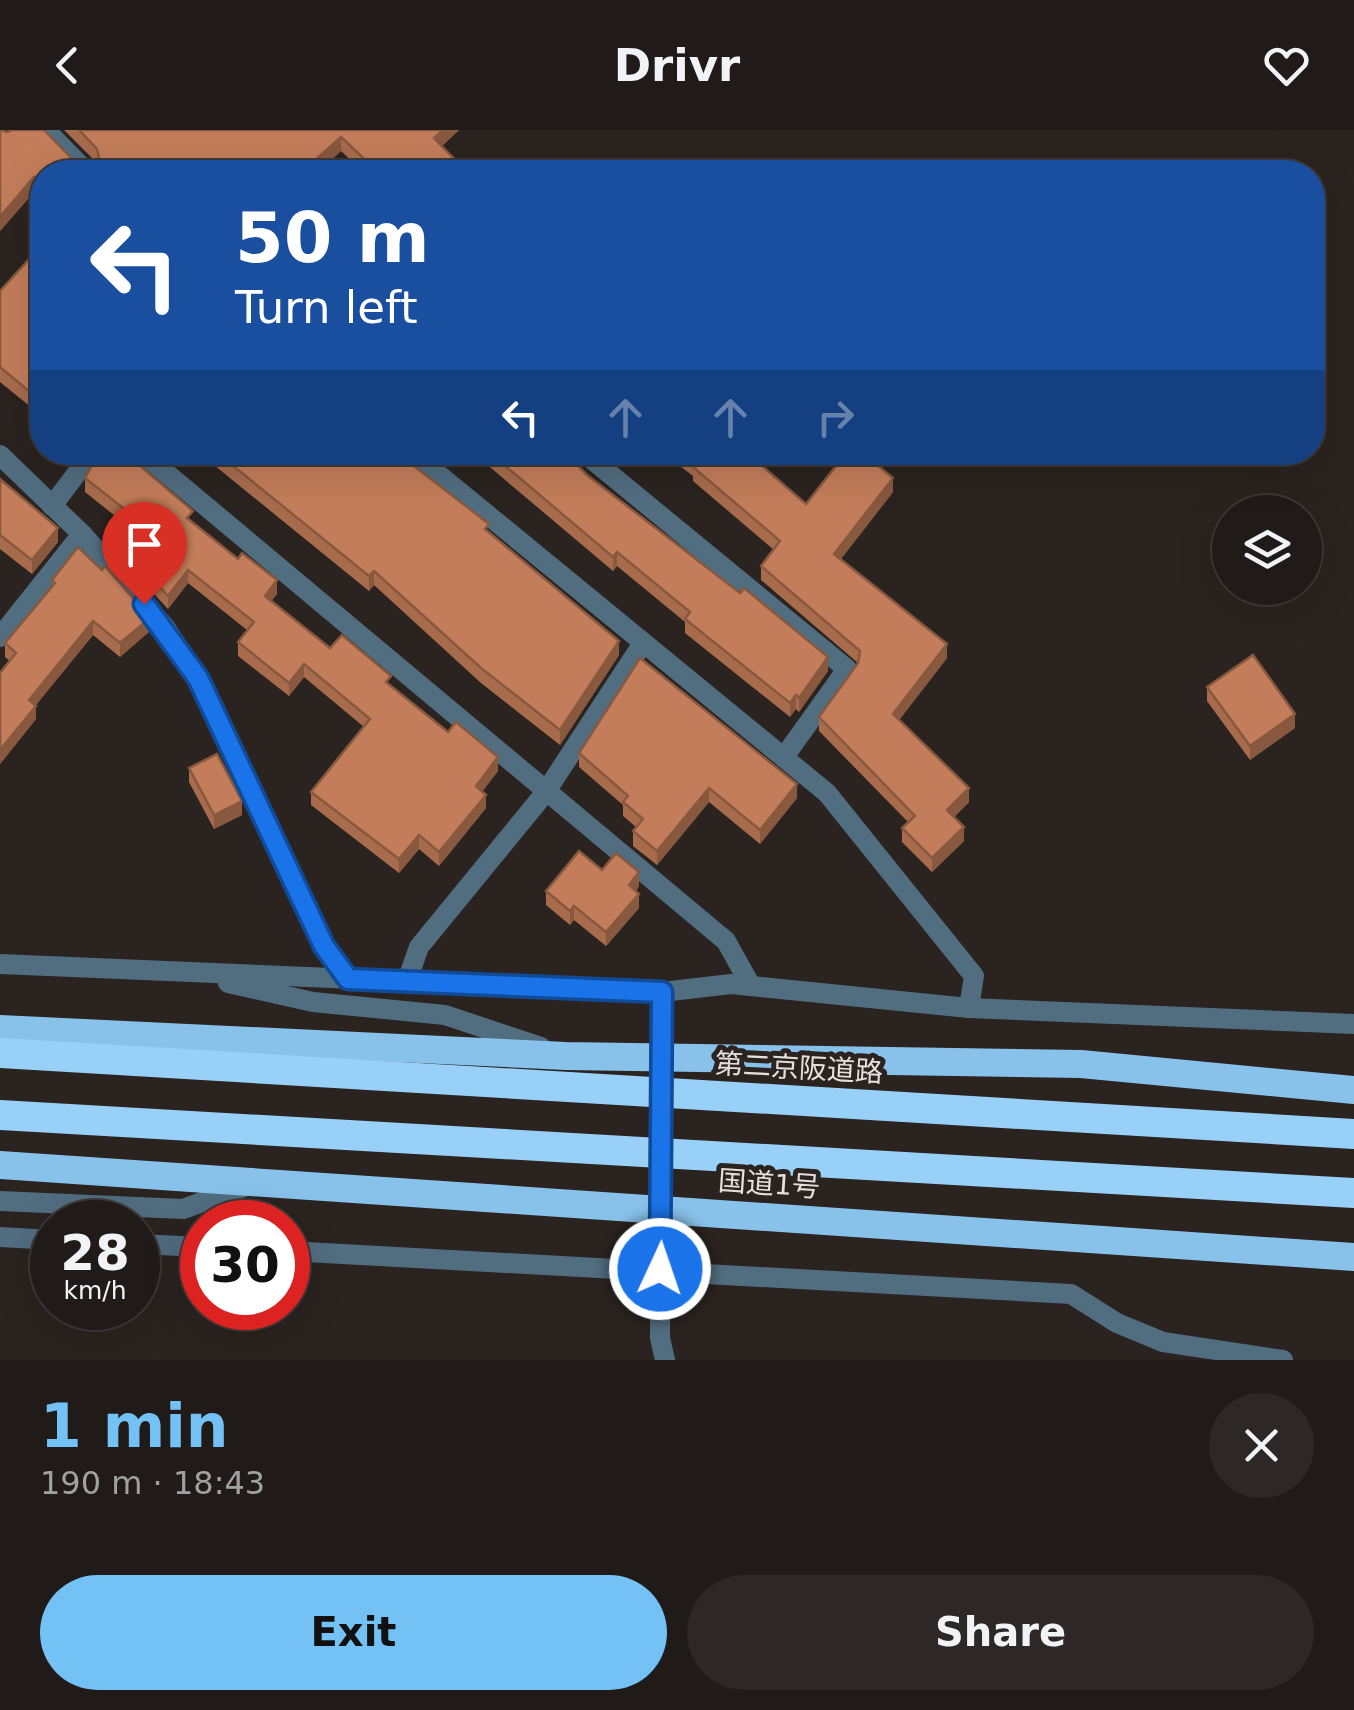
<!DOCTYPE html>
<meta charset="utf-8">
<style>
body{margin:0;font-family:"DejaVu Sans","Noto Sans JP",sans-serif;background:#2d2725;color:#f1f3f6;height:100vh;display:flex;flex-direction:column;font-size:38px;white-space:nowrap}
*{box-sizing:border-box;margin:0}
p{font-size:32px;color:#a2a1a2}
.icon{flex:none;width:55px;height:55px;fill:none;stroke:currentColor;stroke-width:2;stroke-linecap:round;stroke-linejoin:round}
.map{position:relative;height:1230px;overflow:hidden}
.side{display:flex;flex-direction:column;background:#201a18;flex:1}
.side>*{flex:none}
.top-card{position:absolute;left:30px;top:30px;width:1295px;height:305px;border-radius:40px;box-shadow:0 10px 40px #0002,0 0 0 2px #3d3837;background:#1a4fa0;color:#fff;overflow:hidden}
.fabs{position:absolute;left:1212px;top:365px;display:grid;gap:20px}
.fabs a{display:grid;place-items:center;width:110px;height:110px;border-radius:50%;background:#201a18;box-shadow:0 10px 40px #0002,0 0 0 2px #3d3837;font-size:50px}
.speed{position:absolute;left:30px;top:1070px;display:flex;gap:20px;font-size:50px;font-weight:700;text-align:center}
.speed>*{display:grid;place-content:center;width:130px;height:130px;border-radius:50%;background:#201a18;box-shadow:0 10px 40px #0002,0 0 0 2px #3d3837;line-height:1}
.speed small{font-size:25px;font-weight:400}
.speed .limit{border:15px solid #d22;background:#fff;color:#111}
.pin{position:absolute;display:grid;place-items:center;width:85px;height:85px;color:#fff;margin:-102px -42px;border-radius:50% 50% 50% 0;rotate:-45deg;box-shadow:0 0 10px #0007}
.pin .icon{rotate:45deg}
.me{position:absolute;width:110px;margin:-55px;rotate:3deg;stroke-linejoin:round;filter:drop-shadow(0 0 8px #0008)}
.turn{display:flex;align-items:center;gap:35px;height:210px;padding:0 40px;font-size:45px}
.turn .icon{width:130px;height:130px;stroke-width:2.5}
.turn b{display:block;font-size:70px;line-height:85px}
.lanes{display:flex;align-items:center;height:95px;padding:0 40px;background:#0003;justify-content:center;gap:50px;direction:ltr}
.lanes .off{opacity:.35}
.round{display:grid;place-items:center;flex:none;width:105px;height:105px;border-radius:52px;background:#2d2725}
.headline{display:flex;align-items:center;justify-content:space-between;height:170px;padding:0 40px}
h1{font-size:60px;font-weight:800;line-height:75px;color:#73c1f5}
.button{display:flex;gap:20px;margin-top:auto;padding:20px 40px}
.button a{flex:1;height:115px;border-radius:60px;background:#73c1f5;color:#111;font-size:40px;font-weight:800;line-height:115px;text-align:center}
.button a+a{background:#2d2725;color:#f1f3f6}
header{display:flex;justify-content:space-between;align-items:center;height:130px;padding:0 40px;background:#201a18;font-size:45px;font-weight:800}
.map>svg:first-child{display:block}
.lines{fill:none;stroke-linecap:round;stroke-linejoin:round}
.service{stroke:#516d80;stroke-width:18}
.minor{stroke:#516d80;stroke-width:20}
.trunk{stroke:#88c2ea;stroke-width:28}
.motorway-bridge{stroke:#98d0f7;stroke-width:30}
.wall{fill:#a86c4d}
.shaded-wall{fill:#88583f}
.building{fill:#c37d5a;stroke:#88583f;stroke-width:2.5}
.route-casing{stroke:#114b97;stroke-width:25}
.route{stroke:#1a73e8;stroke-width:18}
.labels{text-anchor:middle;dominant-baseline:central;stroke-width:10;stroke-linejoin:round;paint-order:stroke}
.street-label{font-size:28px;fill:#e4e0de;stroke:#2a2320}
</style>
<header><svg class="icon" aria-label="back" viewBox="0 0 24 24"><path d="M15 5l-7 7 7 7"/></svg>Drivr<svg class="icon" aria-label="heart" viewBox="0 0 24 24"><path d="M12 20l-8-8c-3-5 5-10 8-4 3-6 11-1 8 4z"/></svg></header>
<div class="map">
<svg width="1354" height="1230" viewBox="0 0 1354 1230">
<rect width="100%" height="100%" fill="#2a2320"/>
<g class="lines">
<!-- service -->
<polyline class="service" points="47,0 88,42"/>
<!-- minor -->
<g class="minor">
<polyline points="141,322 726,811 751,856"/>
<polyline points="411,322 827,663 974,846 969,878"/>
<polyline points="583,322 847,539 784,627"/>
<polyline points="0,325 82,404 165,497 198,548 323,815 348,849"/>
<polyline points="52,376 93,322"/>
<polyline points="0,507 82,404"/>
<polyline points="0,834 662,862 731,854 969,878 1354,894"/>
<polyline points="407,851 419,817 545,663 643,513"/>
<polyline points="228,853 313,872 445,885 541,917"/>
<polyline points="662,862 660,1208 665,1230"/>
<polyline points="0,1071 183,1079 249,1055"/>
<polyline points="0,1107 52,1110"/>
<polyline points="138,1114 202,1117"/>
<polyline points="288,1121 1071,1164 1117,1193 1163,1212 1283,1230"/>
</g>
<!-- trunk -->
<g class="trunk">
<polyline points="0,899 566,926 1081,934 1354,960"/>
<polyline points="0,1035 1354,1127"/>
</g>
<!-- motorway-bridge -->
<g class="motorway-bridge">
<polyline points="0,923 1354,1004"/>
<polyline points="0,985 1354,1063"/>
</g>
</g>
<!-- wall -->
<g class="wall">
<polygon points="0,0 79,36 90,40 97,33 64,0 459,0 442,16 467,42 363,42 341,21 318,42 42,42 42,70 34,62 0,101"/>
<polygon points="42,115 42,286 0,252 0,161"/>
<polygon points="42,288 42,310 39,307 39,293"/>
<polygon points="57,322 77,322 68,332"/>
<polygon points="198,322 396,322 489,402 619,525 560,615 481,553 374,455 369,461"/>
<polygon points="472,322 579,322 579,336 587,345 828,541 799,582 796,579 790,587 685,503 685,492 617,436 613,441"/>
<polygon points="662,322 746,322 806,374 893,362 840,430 947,528 899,590 969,672 954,687 964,711 932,742 902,712 902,698 908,692 819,601 819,587 858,533 761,450 761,436 774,420 693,351 693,346"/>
<polygon points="85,348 193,393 277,464 271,471 330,518 391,556 498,641 482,661 486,678 439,736 419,719 399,743 311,675 311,662 364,597 304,547 289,566 238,526 238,512 247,500 188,453 168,479 122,429 122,415 134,401 85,362"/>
<polygon points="0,349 58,412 32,444 0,419"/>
<polygon points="52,450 150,501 120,527 93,505 36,575 36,589 0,634 0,543 10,531 5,527 5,513 52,457"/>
<polygon points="1207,557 1295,598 1250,630 1207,571"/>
<polygon points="579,623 797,668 760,714 709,672 657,735 633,716 633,701 636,697 623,686 623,675 579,637"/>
<polygon points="189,638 242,685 214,699 189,652"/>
<polygon points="602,740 639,756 636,761 639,778 606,816 574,790 570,795 546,775 546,761"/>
</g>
<!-- shaded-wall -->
<g class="shaded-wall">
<polygon points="443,0 459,0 434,22 434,8"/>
<polygon points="341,7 341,21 318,42 302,42"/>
<polygon points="34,47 34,62 0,101 0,87"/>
<polygon points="68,322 77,322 68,332"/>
<polygon points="893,348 893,362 834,438 834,424"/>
<polygon points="58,398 58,412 32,444 32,430"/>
<polygon points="617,422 617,436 613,441 613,427"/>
<polygon points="188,440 188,453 168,479 168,466"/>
<polygon points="374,441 374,455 369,461 369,446"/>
<polygon points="277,450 277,464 265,479 265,466"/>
<polygon points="150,488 150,501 120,527 120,513"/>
<polygon points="93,491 93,505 29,583 29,570"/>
<polygon points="619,511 619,525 560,615 560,600"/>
<polygon points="947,514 947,528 893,598 893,584"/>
<polygon points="828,527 828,541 799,582 799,568"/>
<polygon points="304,534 304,547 289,566 289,553"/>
<polygon points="796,565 796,579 790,587 790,573"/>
<polygon points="36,576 36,589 0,634 0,620"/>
<polygon points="1295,584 1295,598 1250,630 1250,616"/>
<polygon points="498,627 498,641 476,670 476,656"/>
<polygon points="797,654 797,668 760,714 760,700"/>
<polygon points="709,658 709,672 657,735 657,721"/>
<polygon points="969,658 969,672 947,694 947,680"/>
<polygon points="486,665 486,678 439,736 439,722"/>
<polygon points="242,671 242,685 214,699 214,685"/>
<polygon points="964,697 964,711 932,742 932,728"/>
<polygon points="419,705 419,719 399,743 399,729"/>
<polygon points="639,742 639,756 629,769 629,755"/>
<polygon points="639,764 639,778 606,816 606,802"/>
<polygon points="574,776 574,790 570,795 570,781"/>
</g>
<!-- building -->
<g class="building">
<polygon points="0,0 7,2 12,0 44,0 79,36 90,40 100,32 97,19 79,0 443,0 434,8 467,42 378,42 341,7 302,42 42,42 42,56 34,47 0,87"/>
<polygon points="42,115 42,272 0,237 0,161"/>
<polygon points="99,322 124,322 193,381 187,388 238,429 242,423 277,450 265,466 330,518 342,505 391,546 386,552 448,602 456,592 498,627 476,656 486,665 439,722 419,705 399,729 311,662 370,589 304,534 289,553 238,512 254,492 188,440 168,466 122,415 141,392 85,348"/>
<polygon points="216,322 396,322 489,394 485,399 619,511 560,600 481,538 374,441 369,446"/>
<polygon points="489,322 578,322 572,330 587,345 740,463 744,458 828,527 799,568 796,565 790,573 685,489 690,482 617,422 613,427"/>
<polygon points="681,322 746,322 806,374 847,322 861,322 893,348 834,424 947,514 893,584 969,658 947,680 964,697 932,728 902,698 915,686 819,587 858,533 860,521 761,436 780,411 693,337 696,334"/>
<polygon points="0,349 58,398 32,430 0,405"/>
<polygon points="78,417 102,440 105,436 150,488 120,513 93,491 29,570 36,576 0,620 0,543 16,523 5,513 55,453 52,450"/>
<polygon points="1253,525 1295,584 1250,616 1207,557"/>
<polygon points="640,528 797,654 760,700 709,658 657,721 633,701 643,689 623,672 628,666 579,623"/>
<polygon points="217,624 242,671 214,685 189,638"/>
<polygon points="579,721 602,740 616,723 639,742 629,755 639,764 606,802 574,776 570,781 546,761"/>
</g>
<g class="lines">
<defs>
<polyline id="route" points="144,474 198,548 324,816 348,849 662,862 660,1139"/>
</defs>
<!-- route casing -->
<use href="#route" class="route-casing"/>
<!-- route -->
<use href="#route" class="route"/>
</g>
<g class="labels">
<!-- street labels -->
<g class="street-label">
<text transform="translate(799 938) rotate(3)">第二京阪道路</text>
<text transform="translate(769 1054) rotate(4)">国道1号</text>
</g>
</g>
</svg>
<div class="fabs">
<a><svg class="icon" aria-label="layers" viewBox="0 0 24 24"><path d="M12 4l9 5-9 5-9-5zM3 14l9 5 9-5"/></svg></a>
</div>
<div class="speed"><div>28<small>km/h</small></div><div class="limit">30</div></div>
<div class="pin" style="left:144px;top:474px;background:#d93025"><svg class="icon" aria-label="arrive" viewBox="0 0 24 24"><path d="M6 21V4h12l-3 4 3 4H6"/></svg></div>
<svg class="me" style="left:660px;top:1139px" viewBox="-20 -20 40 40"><circle r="17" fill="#1a73e8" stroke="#fff" stroke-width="3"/><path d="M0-11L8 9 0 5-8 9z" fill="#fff"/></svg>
<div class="top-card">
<div class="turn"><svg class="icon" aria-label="left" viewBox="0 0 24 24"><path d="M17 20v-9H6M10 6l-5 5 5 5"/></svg><div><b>50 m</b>Turn left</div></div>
<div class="lanes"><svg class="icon" aria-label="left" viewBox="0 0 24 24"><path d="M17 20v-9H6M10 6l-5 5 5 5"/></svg><svg class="icon off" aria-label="ahead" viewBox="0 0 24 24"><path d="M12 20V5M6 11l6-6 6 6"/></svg><svg class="icon off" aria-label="ahead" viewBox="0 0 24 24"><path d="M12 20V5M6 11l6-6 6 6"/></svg><svg class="icon off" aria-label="right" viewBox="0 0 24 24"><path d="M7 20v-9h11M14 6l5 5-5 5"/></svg></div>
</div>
</div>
<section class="side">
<div class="headline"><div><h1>1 min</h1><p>190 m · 18:43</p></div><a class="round"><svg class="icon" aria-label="close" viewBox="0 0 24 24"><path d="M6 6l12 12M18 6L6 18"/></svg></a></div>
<div class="button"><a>Exit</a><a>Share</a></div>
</section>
